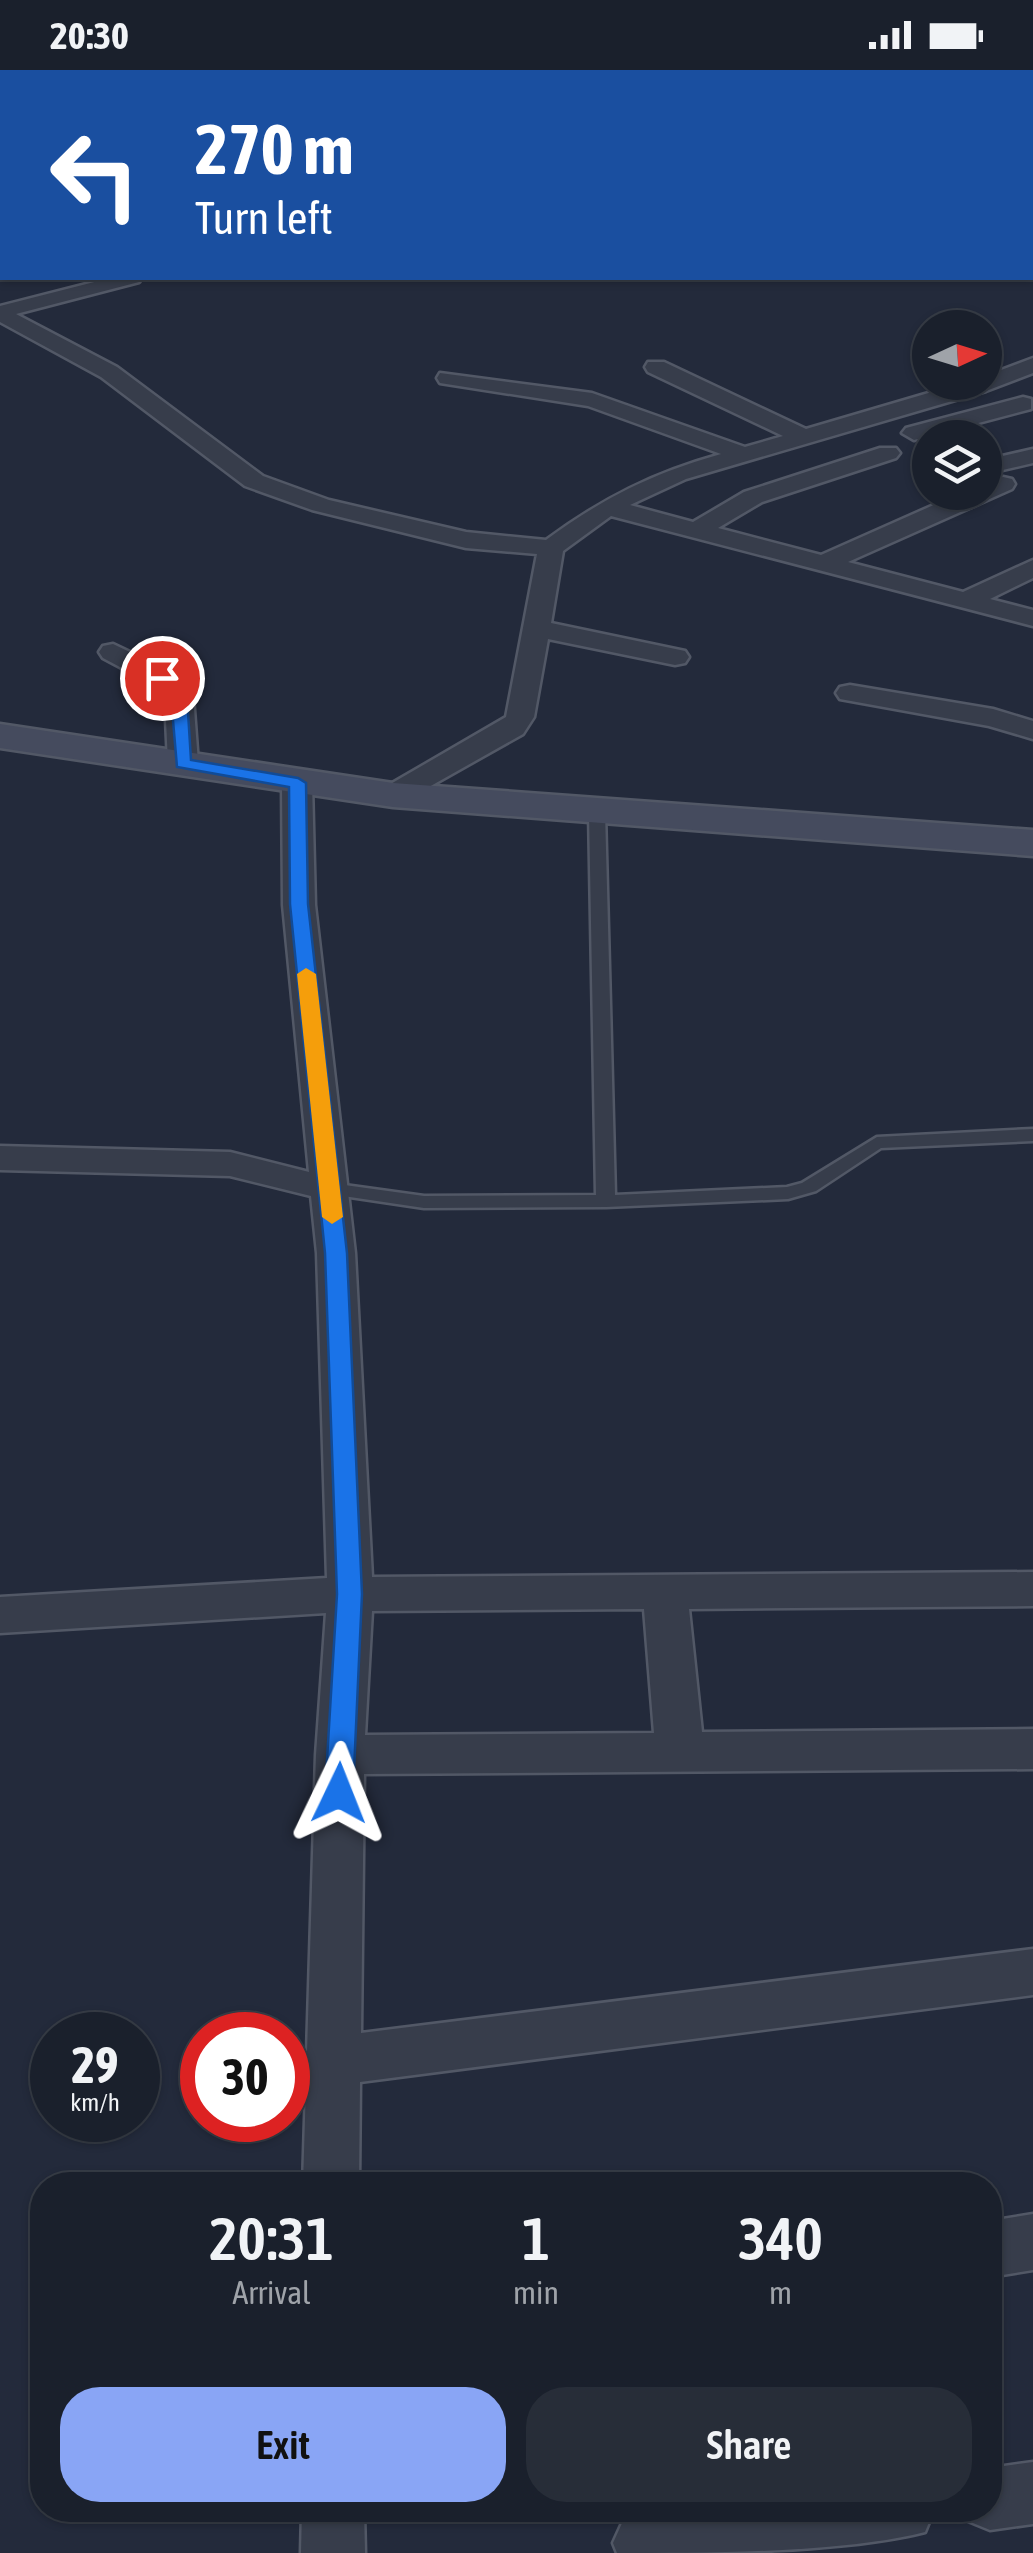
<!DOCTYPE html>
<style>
body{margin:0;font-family:"Asap Condensed",sans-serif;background:#272d38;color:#f1f3f6;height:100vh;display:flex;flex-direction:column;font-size:38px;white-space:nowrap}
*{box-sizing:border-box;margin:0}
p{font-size:32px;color:#9fa3a9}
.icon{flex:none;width:55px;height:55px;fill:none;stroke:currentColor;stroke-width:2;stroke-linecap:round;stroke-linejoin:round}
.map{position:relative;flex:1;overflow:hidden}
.drawer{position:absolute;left:30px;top:2102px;width:972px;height:350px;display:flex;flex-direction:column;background:#1a202c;border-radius:40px;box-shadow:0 2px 8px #0004,0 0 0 2px #383e48}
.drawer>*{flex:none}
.hud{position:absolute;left:0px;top:0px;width:1035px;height:210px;box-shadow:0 2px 8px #0004,0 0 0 2px #383e48;background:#1a4fa0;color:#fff;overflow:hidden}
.needle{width:65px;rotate:86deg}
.tools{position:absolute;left:912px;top:240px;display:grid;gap:20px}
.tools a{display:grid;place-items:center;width:90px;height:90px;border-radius:50%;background:#1a202c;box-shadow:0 2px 8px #0004,0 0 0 2px #383e48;font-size:50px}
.speed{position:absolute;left:30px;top:1942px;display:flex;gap:20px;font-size:50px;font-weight:700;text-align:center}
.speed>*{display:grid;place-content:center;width:130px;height:130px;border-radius:50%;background:#1a202c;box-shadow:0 2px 8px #0004,0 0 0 2px #383e48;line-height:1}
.speed small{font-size:25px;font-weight:400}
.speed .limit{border:15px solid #d22;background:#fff;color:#111}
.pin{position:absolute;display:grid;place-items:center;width:85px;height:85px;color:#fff;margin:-42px;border:5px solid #fff;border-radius:50%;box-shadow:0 2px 10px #0007}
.me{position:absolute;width:110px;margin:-55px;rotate:2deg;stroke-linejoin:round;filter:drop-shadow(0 0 8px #0008)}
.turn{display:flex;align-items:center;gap:35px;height:210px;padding:0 30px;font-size:45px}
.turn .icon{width:130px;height:130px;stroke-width:2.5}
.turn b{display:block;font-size:70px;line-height:85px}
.eta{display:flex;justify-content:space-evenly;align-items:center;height:170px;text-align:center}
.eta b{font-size:60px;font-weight:600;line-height:70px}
.action{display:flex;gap:20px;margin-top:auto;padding:20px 30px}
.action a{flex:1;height:115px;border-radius:40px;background:#89a5f5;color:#111;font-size:40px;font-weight:600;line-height:115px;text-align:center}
.action a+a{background:#272d38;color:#f1f3f6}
.status{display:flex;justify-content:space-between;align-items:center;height:70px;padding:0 50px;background:#1a202c;direction:ltr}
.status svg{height:28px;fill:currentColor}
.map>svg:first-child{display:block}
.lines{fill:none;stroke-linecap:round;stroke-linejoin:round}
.service-casing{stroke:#525866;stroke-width:5}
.minor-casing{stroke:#525866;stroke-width:5}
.secondary-casing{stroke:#525866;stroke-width:5}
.service{fill:#373d4b;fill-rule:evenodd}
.minor{fill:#373d4b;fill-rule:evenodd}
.secondary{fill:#454b5e;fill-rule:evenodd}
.route{fill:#1a73e8;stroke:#114b97;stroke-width:2.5}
.slow{fill:#f59e0b}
</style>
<div class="status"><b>20:30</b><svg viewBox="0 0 49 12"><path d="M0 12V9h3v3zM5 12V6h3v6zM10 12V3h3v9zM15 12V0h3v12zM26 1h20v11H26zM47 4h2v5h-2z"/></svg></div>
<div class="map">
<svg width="1033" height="2483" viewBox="0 0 1033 2483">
<rect width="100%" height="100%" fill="#232a3b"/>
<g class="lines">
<defs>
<polygon id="service" points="597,737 605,742 615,1125 787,1117 802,1113 877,1067 1033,1059 1033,1071 881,1078 816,1121 788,1129 606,1137 424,1138 323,1123 321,1119 330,1113 424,1126 596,1125 589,742"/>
<g id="minor">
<rect x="1032" y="108" width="1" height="12"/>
<path d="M 110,208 L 142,208 L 139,212 L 16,244 L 117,297 L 263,406 L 329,430 L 466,462 L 546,470 C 603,428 653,403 721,384 L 588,336 L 440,313 L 437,308 L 440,303 L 592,323 L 745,377 L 783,366 L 648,302 L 645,297 L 648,292 L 664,292 L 806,359 L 966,312 L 985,312 L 985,306 L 1033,288 L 1033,303 L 986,321 L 686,409 L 630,435 L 693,452 L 744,422 L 880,378 L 896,378 L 900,383 L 896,388 L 762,432 L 718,458 L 821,485 L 963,422 L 985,422 L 985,413 L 1003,407 L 1012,409 L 1015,414 L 1012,419 L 848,492 L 963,522 L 1033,490 L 1033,508 L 990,529 L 1033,540 L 1033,556 L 611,446 L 563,481 L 551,553 L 685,581 L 689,587 L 685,593 L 675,595 L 548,569 L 534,647 L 523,664 L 404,731 L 382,731 L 378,725 L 382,719 L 506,647 L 537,484 L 466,478 L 312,440 L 245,416 L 101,307 L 0,252 L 0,236 Z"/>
<polygon points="1023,327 1031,329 1031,339 914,370 902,363 906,358"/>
<polygon points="1033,379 1033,393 985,404 985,390"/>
<polygon points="113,574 172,602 189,620 193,626 198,693 193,699 173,699 168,693 165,628 152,614 103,588 99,582 103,576"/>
<polygon points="850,615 993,639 1033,651 1033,669 989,656 840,629 836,623 840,617"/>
<path d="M 297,704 L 308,707 L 312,713 L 315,835 L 355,1183 L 372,1507 L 1033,1502 L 1033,1536 L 689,1539 L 702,1662 L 1033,1659 L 1033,1699 L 364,1704 L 361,1963 L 1033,1879 L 1033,1925 L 360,2012 L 359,2115 L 303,2115 L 316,1685 L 326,1543 L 0,1563 L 0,1527 L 327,1508 L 317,1183 L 311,1126 L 230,1106 L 0,1100 L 0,1076 L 230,1082 L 309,1102 L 283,835 L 282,713 L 286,707 ZM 644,1539 L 654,1663 L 365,1665 L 372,1541 Z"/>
<polygon points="1033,2144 1033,2200 990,2207 990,2151"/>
<polygon points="1033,2392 1033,2454 990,2460 968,2451 963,2440 990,2440 990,2398"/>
<polygon points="302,2440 364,2440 365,2483 301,2483"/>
<path d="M 655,2440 L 934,2440 L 925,2462 C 843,2483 708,2483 617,2483 L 613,2473 L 623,2451 Z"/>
</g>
<polygon id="secondary" points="0,654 393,713 1033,760 1033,786 393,737 0,678"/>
</defs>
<!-- service casing -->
<use href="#service" class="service-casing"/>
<!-- minor casing -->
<use href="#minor" class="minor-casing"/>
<!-- secondary casing -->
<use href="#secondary" class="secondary-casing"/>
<!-- service -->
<use href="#service" class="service"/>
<!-- minor -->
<use href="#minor" class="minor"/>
<!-- secondary -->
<use href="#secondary" class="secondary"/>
</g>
<!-- route -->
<polygon class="route" points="156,605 168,605 187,626 191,690 298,708 306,713 308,834 347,1183 362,1524 353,1723 349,1731 339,1734 329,1731 325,1723 337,1524 325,1183 290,834 289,717 177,697 171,627 154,608"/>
<!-- slow -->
<polygon class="slow" points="306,898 316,904 343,1147 332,1154 322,1147 297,904"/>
</svg>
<div class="tools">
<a><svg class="needle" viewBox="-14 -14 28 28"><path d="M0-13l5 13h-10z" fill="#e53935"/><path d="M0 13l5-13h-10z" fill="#9fa3a9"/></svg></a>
<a><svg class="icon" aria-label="layers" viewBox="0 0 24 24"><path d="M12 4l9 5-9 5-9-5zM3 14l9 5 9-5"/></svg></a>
</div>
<div class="speed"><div>29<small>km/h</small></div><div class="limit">30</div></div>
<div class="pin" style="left:162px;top:608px;background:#d93025"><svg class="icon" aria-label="arrive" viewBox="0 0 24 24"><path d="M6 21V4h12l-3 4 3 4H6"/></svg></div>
<svg class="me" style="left:339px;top:1723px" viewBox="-20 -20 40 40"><path d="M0-17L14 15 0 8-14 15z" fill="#1a73e8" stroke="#fff" stroke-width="4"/></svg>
<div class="hud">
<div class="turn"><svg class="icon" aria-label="left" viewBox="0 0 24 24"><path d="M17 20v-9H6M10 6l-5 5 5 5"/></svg><div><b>270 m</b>Turn left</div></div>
</div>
<section class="drawer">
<div class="eta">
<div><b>20:31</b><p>Arrival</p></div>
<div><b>1</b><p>min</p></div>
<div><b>340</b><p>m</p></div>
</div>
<div class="action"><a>Exit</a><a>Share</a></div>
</section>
</div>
